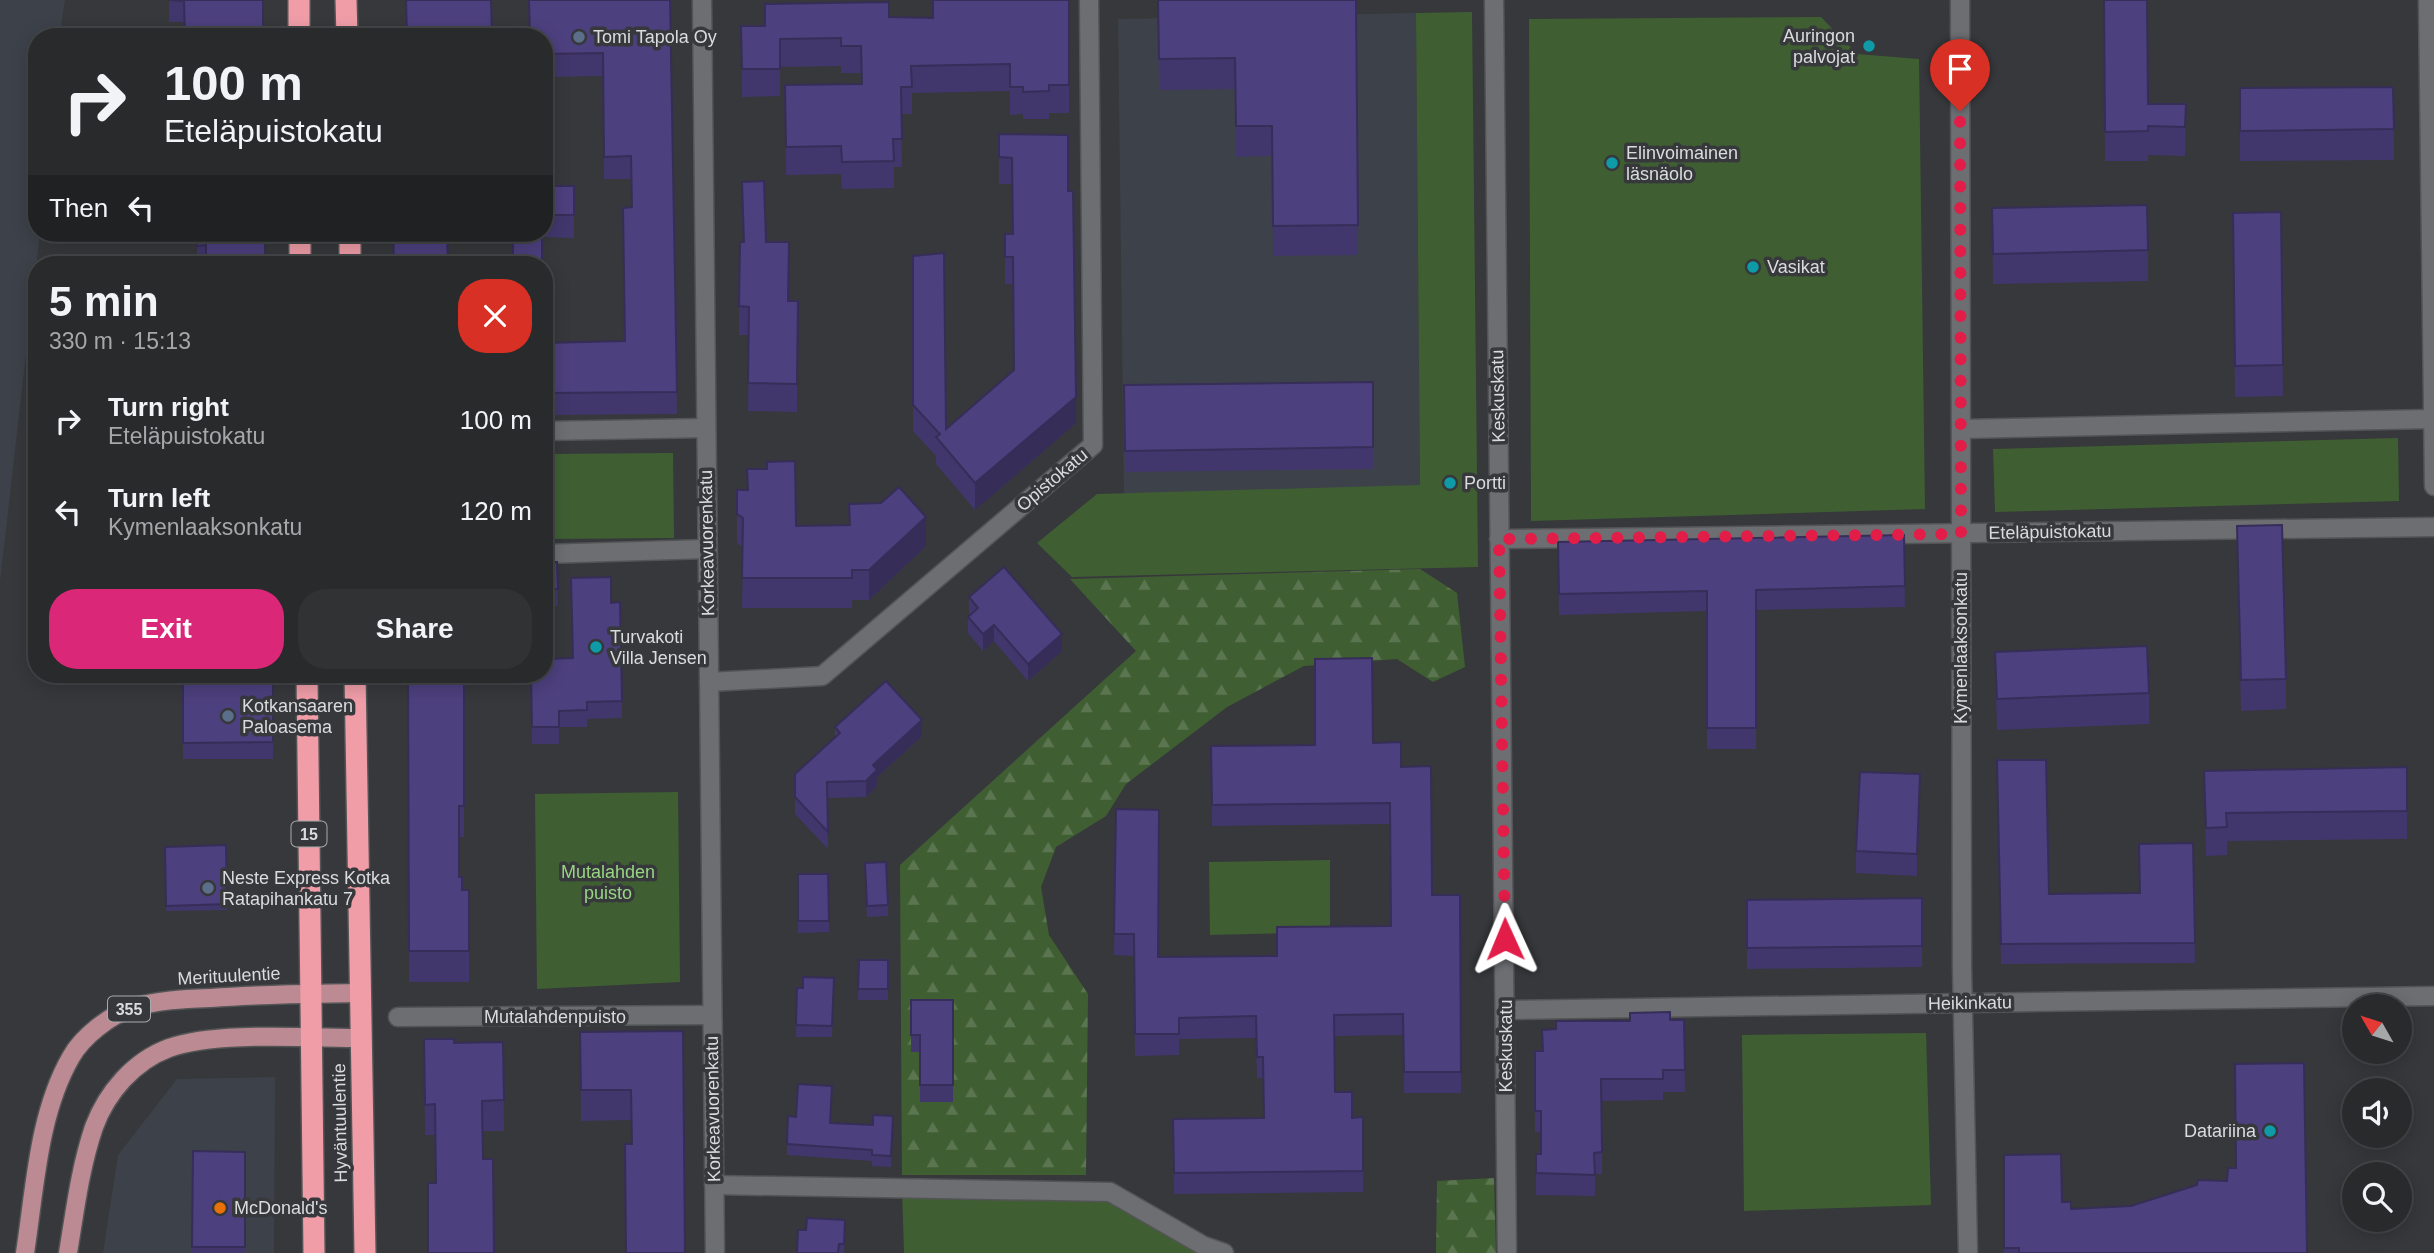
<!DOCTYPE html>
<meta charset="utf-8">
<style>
body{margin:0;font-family:Arial,sans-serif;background:#303234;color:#f1f3f6;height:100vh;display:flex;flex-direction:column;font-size:26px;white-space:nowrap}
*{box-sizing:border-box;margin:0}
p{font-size:23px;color:#a5a7a9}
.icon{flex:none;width:38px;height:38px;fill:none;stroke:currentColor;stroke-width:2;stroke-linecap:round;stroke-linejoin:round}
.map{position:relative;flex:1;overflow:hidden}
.details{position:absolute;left:28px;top:256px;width:525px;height:427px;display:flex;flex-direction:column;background:#282a2c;border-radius:28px;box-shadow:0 4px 18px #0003,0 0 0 2px #444648}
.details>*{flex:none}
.banner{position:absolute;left:28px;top:28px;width:525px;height:214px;border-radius:28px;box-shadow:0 4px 18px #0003,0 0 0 2px #444648;background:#282a2c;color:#f1f3f6;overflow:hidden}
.needle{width:46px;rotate:309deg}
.buttons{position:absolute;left:2342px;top:994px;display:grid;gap:14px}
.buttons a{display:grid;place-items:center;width:70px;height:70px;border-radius:50%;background:#282a2c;box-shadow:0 4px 18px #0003,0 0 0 2px #444648;font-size:35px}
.pin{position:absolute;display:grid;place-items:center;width:60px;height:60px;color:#fff;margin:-72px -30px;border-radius:50% 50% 50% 0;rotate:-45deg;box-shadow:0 0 7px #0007}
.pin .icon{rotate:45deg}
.me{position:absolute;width:77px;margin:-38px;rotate:359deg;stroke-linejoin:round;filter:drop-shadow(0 0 5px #0008)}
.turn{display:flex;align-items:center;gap:24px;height:147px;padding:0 21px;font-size:32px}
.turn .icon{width:91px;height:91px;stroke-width:2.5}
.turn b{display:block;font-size:49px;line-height:60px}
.then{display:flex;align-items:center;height:66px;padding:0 21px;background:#0003;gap:14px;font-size:26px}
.round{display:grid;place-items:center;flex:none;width:74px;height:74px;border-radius:28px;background:#303234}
.overview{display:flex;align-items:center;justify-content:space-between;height:119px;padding:0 21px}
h1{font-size:42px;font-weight:600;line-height:52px}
.primary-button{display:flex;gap:14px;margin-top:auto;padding:14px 21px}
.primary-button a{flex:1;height:80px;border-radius:28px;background:#db2777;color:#fff;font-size:28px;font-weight:600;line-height:80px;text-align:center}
.primary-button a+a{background:#303234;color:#f1f3f6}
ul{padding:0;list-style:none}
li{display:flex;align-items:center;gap:21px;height:91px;padding:0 21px}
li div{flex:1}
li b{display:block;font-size:26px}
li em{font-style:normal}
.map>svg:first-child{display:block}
.built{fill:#3d424a}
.green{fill:#3f5f33}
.forest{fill:url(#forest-firs)}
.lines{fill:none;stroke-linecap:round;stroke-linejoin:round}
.street-casing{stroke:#535456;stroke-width:21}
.primary-casing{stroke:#535456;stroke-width:21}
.highway-casing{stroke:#535456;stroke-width:24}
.street{stroke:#6c6e72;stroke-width:18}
.primary{stroke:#bb8a92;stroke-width:18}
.highway{stroke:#f09da8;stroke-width:21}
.wall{fill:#42376c}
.shaded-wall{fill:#362d58}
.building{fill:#4d407e;stroke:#362d58;stroke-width:2}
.route{stroke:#e11d48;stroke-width:12;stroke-dasharray:0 21.6}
.service-dot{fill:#5c6f8a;stroke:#36383b;stroke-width:2.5}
.culture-dot{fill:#0f9aa8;stroke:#36383b;stroke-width:2.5}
.food-dot{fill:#e8710a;stroke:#36383b;stroke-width:2.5}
.labels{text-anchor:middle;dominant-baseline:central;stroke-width:7;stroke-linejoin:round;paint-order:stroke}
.shield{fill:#36383b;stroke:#a9aaac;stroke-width:2}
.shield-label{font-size:16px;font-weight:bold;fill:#dadbdd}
.poi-label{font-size:18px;fill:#dadbdd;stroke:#36383b;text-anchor:start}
.street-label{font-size:18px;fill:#dadbdd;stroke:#36383b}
.park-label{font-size:18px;fill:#98d581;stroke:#36383b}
</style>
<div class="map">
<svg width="2434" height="1253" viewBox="0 0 2434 1253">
<defs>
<pattern id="forest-firs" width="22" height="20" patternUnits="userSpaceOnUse" patternTransform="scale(1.75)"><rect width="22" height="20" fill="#3f5f33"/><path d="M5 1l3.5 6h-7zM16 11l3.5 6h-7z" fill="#5a7550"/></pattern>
</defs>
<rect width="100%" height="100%" fill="#36383b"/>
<!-- built -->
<g class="built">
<polygon points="0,0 65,0 59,37 37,37 37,233 40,233 0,581"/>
<polygon points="1416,13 1420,486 1124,495 1118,19"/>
<polygon points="275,1077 274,1253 103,1253 118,1155 177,1079"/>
</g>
<!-- green -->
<g class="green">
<polygon points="1472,12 1478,567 1072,577 1037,543 1097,494 1420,485 1416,13"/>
<polygon points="1821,17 1857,54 1919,59 1925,509 1531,521 1529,19"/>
<polygon points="2398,438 2399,501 1995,512 1993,449"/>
<polygon points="673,453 674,538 544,539 544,454"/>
<polygon points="678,792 680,982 537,989 535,794"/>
<polygon points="1330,860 1330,932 1210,935 1209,862"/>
<polygon points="1926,1033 1931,1205 1744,1211 1742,1035"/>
<polygon points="902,1188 1110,1192 1230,1253 904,1253"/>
</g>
<!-- forest -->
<g class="forest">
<polygon points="1420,569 1457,593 1465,667 1433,682 1397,659 1304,666 1227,707 1126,784 1106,816 1056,847 1041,887 1049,935 1088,994 1086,1175 902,1175 900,865 1136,651 1070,579"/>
<polygon points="1494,1178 1496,1253 1436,1253 1437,1181"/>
</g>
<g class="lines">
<defs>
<g id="street">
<polyline points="702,0 715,1253"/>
<polyline points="1494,0 1507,1253"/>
<polyline points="1960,0 1962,967 1968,1253"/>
<polyline points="2428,0 2434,486"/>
<polyline points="1961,429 2431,419"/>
<polyline points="544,431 706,428"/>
<polyline points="1499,539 2434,527"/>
<polyline points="544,554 707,549"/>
<polyline points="709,682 822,676 1093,445 1089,0"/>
<polyline points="1506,1010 2434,996"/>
<polyline points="398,1017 712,1015"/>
<polyline points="714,1185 1110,1192 1204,1246 1224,1253"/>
</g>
<g id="primary">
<path d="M 25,1253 C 35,1189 38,1114 71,1057 C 82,1037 110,1015 132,1008 C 157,1000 185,999 211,998 C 261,994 310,994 360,993"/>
<path d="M 68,1253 C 75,1211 80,1168 94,1127 C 107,1092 134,1061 169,1048 C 214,1031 311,1038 361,1038"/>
</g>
<g id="highway">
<polyline points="299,0 299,37"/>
<polyline points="346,0 347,37"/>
<polyline points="300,233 300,264"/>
<polyline points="350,233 350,264"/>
<polyline points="307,674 314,1253"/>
<polyline points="355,674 365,1253"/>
</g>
</defs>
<!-- street casing -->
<use href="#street" class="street-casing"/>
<!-- primary casing -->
<use href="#primary" class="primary-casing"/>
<!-- highway casing -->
<use href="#highway" class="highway-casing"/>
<!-- street -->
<use href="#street" class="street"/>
<!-- primary -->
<use href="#primary" class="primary"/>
<!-- highway -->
<use href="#highway" class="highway"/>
</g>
<!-- wall -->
<g class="wall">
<polygon points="169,0 263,0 184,22 169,22"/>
<polygon points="670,0 677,414 544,415 544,343 624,341 631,207 631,179 604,179 603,76 544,77 544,37"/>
<polygon points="1069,0 1069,113 1049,113 1049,119 1023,119 1023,114 1010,115 1010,91 912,93 912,114 901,114 902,167 894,167 894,188 842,189 841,174 786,175 785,85 862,84 861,73 841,73 841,66 780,67 780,96 742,97 741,26 765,26 889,17 933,18"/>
<polygon points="1158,0 1356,0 1358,255 1273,256 1272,156 1236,157 1235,89 1159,90"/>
<polygon points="2104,0 2148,104 2186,104 2185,156 2148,155 2148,161 2105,161"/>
<polygon points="2393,87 2394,160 2240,161 2240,88"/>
<polygon points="999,134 1068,191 1076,423 975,510 936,464 936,456 913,431 913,256 946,429 1014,370 1013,284 1005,284 1005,234 1013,234 1012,184 999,184"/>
<polygon points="742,182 788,301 798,301 797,412 748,411 749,335 739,335 740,242 743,242"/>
<polygon points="544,186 574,186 574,238 543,237 513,241 503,241 503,233 544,233"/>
<polygon points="1992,208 2148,250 2148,281 1993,284"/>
<polygon points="2281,212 2283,396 2235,397 2233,213"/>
<polygon points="197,233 265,264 197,264"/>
<polygon points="1373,382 1373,469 1125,472 1124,385"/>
<polygon points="737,490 796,526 849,525 849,504 926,546 869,600 852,600 852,608 742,608 743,547 737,543"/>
<polygon points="2237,526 2286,679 2286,709 2241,711"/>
<polygon points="1904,535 1905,607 1756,610 1756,749 1707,749 1707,611 1559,615 1558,542"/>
<polygon points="544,562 557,562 558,606 544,606"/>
<polygon points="969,597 1062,651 1028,681 994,641 983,651 968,633 968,617 970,615 969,614"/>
<polygon points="620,602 622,718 587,719 587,727 559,727 559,744 532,744 531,674 573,658"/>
<polygon points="1995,652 2149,693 2149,724 1997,730"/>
<rect x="183" y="674" width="90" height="85"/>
<polygon points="408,674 464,674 464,837 459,837 459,877 462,890 469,890 469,982 409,982"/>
<polygon points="835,727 922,736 877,777 877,786 866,797 827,798 828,849 795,814 795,774 835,737"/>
<polygon points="1373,743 1401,767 1432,895 1460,895 1461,1093 1404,1093 1403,1035 1334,1036 1335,1092 1352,1118 1363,1117 1363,1192 1174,1194 1173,1119 1263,1118 1263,1078 1257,1078 1256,1038 1179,1039 1179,1055 1135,1056 1134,956 1114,955 1116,809 1158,957 1277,956 1391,926 1390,824 1212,826 1211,746 1315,745"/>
<polygon points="1997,760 2049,894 2139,893 2193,843 2195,963 2001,964"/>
<polygon points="2407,767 2407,839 2227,841 2227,855 2206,856 2204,771"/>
<polygon points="1920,796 1917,876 1856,873 1856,851"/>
<polygon points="226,845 227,910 166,911 165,847"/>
<polygon points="798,874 828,874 829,932 798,933"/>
<polygon points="865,875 888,905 888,916 867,917"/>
<polygon points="1922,898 1922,967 1747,969 1747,900"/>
<polygon points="859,960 888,960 888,1000 858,1000"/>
<polygon points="834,978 832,1037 796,1037 797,988 803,988"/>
<polygon points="911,1000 953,1000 953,1102 920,1102 920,1052 911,1052"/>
<polygon points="1670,1020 1684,1020 1685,1092 1663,1092 1663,1100 1602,1101 1602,1174 1595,1174 1595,1196 1536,1195 1536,1154 1541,1154 1541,1132 1535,1132 1535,1051 1542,1051 1556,1029"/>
<polygon points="683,1031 631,1144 631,1120 581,1121 580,1032"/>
<polygon points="424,1039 454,1043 503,1042 504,1131 483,1131 483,1159 436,1183 435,1135 425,1135"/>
<polygon points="832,1097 830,1123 873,1125 893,1116 891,1167 872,1166 872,1161 787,1155 787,1144 796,1117"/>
<polygon points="193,1151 245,1152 245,1253 192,1253"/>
<polygon points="2004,1155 2071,1209 2307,1253 2004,1253"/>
<polygon points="845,1231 844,1253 797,1253"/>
</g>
<!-- shaded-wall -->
<g class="shaded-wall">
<polygon points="1076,397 1076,423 975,510 975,483"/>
<polygon points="926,517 926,546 869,600 869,570"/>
<polygon points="994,625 994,641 983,651 983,634"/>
<polygon points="1062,634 1062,651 1028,681 1028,664"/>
<polygon points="922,720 922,736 877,777 877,786 866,797 866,781 873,765"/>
<polygon points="1920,774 1920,796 1917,876 1917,854"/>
</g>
<!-- building -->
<g class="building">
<polygon points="169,0 263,0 263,37 185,37 184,1"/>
<polygon points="406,0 491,0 492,37 407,37"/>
<polygon points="529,0 670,0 677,392 544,393 544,343 625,341 623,208 632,207 631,156 604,157 603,53 544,54 544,37 530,37"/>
<polygon points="933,0 1069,0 1069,85 1049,85 1049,91 1023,92 1023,87 1010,87 1010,64 911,66 912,87 901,87 902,139 893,139 894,161 842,162 841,146 786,147 785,85 862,84 861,46 841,46 841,38 780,39 780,69 742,69 741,26 765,26 765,4 889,2 889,17 933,18"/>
<polygon points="1158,0 1356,0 1358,225 1273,226 1272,126 1236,126 1235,58 1159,59"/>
<polygon points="2104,0 2147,0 2148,104 2186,104 2185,127 2148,126 2148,131 2105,132"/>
<polygon points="2393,87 2394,129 2240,131 2240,88"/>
<polygon points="999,134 1068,135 1068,191 1073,191 1076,397 975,483 936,437 940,434 913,405 913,256 944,253 946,429 1014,370 1013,257 1005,257 1005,234 1013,234 1012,158 999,157"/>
<polygon points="764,181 766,242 789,242 788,301 798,301 797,384 748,383 749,307 739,306 740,242 744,242 742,182"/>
<rect x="544" y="186" width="30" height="29"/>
<polygon points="2147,205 2148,250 1993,254 1992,208"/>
<polygon points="2281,212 2283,365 2235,366 2233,213"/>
<polygon points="197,233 265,233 265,264 206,264 206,245 197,246"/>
<polygon points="393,233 447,233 448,264 394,264"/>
<rect x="513" y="233" width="29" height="31"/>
<polygon points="1373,382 1373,447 1125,451 1124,385"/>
<polygon points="795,461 796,526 850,525 849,504 881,503 899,487 926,517 869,570 852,570 852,578 742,578 743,518 737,514 737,490 748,490 747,469 767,469 767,462"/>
<polygon points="2282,525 2286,679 2241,680 2237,526"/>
<polygon points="1904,535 1905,586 1756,590 1756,728 1707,728 1707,591 1559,594 1558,542"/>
<polygon points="544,562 557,562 558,589 544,589"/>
<polygon points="1004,567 1062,634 1028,664 994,625 983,634 968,617 978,608 969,597"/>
<polygon points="611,577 611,603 620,602 622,701 587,702 587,710 559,711 559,727 532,727 531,674 544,674 544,659 573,658 571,578"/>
<polygon points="2147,646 2149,693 1997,699 1995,652"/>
<polygon points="1372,658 1373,743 1401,742 1401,767 1431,766 1432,895 1460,895 1461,1072 1404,1072 1403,1014 1334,1015 1335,1092 1352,1092 1352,1118 1363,1117 1363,1171 1174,1173 1173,1119 1264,1118 1263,1057 1257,1057 1256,1016 1179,1018 1179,1034 1135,1034 1134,934 1114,934 1116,809 1159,810 1158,957 1277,956 1277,927 1391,926 1390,803 1212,805 1211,746 1315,745 1315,659"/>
<polygon points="183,674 273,674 273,742 183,743"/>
<polygon points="408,674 464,674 464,806 459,806 459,877 462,877 462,890 469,890 469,951 409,951"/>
<polygon points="886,681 922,720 873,765 877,770 866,781 827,782 828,832 795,797 795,774 840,733 835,727"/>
<polygon points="1997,760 2046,760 2049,894 2140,893 2139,844 2193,843 2195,943 2001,944"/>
<polygon points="2407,767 2407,811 2226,813 2227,827 2206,828 2204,771"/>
<polygon points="1860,772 1920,774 1917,854 1856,851"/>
<polygon points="226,845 227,904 166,906 165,847"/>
<polygon points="886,862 888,905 867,906 865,863"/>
<polygon points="798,874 828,874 829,921 798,921"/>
<polygon points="1922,898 1922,946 1747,948 1747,900"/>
<polygon points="859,960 888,960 888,989 858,989"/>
<polygon points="803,977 834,978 832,1026 796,1025 797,988 803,988"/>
<polygon points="911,1000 953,1000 953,1085 920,1085 920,1035 911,1035"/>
<polygon points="1670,1012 1670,1020 1684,1020 1685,1070 1663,1070 1663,1079 1601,1079 1602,1152 1594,1153 1595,1175 1536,1173 1536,1154 1541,1154 1541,1111 1535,1111 1535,1051 1543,1051 1542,1030 1556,1029 1556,1021 1630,1021 1630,1013"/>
<polygon points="683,1031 685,1253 626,1253 625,1144 632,1144 631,1090 581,1090 580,1032"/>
<polygon points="424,1039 454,1039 454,1043 503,1042 504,1100 482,1101 483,1159 493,1159 494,1253 428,1253 428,1183 436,1183 435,1104 425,1105"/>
<polygon points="2304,1063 2307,1253 2019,1253 2019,1248 2004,1248 2004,1155 2061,1154 2062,1202 2071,1202 2071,1209 2131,1206 2197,1185 2198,1180 2227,1181 2228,1168 2236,1168 2235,1064"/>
<polygon points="798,1084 832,1086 830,1123 873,1125 873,1115 893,1116 891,1156 872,1155 872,1150 787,1144 788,1116 796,1117"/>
<polygon points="193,1151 245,1152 245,1247 192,1247"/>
<polygon points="807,1218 845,1220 844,1244 839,1244 838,1253 797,1253 798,1230 806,1230"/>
</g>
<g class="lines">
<!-- route -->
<polyline class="route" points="1505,939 1499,539 1961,534 1960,111"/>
</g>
<!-- markers -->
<g class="service-dot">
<circle cx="579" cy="37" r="7"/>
<circle cx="228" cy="716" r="7"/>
<circle cx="208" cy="888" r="7"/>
</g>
<g class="culture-dot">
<circle cx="1869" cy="46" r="7"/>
<circle cx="1612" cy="163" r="7"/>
<circle cx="1753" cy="267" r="7"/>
<circle cx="1450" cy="483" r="7"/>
<circle cx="596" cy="647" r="7"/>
<circle cx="2270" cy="1131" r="7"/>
</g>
<circle class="food-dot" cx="220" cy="1208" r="7"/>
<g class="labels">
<!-- shield labels -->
<g class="shield">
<rect x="291.5" y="821.5" width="35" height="25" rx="5"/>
<rect x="108" y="996.5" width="42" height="25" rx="5"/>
</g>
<g class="shield-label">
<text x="309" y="834">15</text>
<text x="129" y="1009">355</text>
</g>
<!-- poi labels -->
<g class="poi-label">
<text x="1855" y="36" text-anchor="end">Auringon<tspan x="1855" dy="21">palvojat</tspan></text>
<text x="593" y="37">Tomi Tapola Oy</text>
<text x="1626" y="153">Elinvoimainen<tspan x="1626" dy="21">läsnäolo</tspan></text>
<text x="1767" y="267">Vasikat</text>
<text x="1464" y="483">Portti</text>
<text x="610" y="637">Turvakoti<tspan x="610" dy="21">Villa Jensen</tspan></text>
<text x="242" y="706">Kotkansaaren<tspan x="242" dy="21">Paloasema</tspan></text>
<text x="222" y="878">Neste Express Kotka<tspan x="222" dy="21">Ratapihankatu 7</tspan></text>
<text x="2256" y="1131" text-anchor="end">Datariina</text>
<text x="234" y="1208">McDonald's</text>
</g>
<!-- street labels -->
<g class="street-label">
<text transform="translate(1498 396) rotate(-91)">Keskuskatu</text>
<text transform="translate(1052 480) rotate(-40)">Opistokatu</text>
<text transform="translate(2050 532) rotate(-1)">Eteläpuistokatu</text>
<text transform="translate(707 543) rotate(-91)">Korkeavuorenkatu</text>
<text transform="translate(1961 648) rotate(-90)">Kymenlaaksonkatu</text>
<text transform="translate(229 976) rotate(-3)">Merituulentie</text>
<text transform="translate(1970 1003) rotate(-1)">Heikinkatu</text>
<text x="555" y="1017">Mutalahdenpuisto</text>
<text transform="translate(1506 1046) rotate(-90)">Keskuskatu</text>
<text transform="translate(713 1109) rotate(-91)">Korkeavuorenkatu</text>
<text transform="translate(340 1123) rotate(-91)">Hyväntuulentie</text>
</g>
<!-- park labels -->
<g class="park-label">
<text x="608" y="872">Mutalahden<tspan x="608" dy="21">puisto</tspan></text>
</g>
</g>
</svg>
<div class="buttons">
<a><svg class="needle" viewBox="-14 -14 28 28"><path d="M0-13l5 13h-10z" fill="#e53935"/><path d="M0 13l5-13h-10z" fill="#a5a7a9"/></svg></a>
<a><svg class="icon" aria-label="sound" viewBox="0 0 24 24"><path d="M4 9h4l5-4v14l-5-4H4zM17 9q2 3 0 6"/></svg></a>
<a><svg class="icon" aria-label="search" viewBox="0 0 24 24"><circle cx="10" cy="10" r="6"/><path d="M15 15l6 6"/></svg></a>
</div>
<div class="pin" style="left:1960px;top:111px;background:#d93025"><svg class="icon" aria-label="arrive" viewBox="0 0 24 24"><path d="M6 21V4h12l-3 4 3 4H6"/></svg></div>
<svg class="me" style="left:1505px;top:939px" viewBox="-20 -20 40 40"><path d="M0-17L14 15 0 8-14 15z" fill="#e11d48" stroke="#fff" stroke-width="4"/></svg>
<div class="banner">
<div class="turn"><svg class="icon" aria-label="right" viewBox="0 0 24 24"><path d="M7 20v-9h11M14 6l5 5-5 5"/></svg><div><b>100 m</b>Eteläpuistokatu</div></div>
<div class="then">Then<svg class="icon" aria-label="left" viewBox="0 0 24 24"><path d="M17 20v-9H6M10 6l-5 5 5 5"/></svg></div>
</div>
<section class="details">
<div class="overview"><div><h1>5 min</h1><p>330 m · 15:13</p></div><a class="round" style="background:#d93025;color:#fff"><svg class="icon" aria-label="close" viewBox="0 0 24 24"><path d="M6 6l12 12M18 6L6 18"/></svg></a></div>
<ul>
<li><svg class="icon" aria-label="right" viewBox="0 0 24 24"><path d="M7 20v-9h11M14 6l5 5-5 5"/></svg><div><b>Turn right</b><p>Eteläpuistokatu</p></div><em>100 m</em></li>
<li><svg class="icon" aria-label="left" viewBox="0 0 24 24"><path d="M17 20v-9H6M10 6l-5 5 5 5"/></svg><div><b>Turn left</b><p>Kymenlaaksonkatu</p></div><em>120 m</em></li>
</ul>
<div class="primary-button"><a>Exit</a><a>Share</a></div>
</section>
</div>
